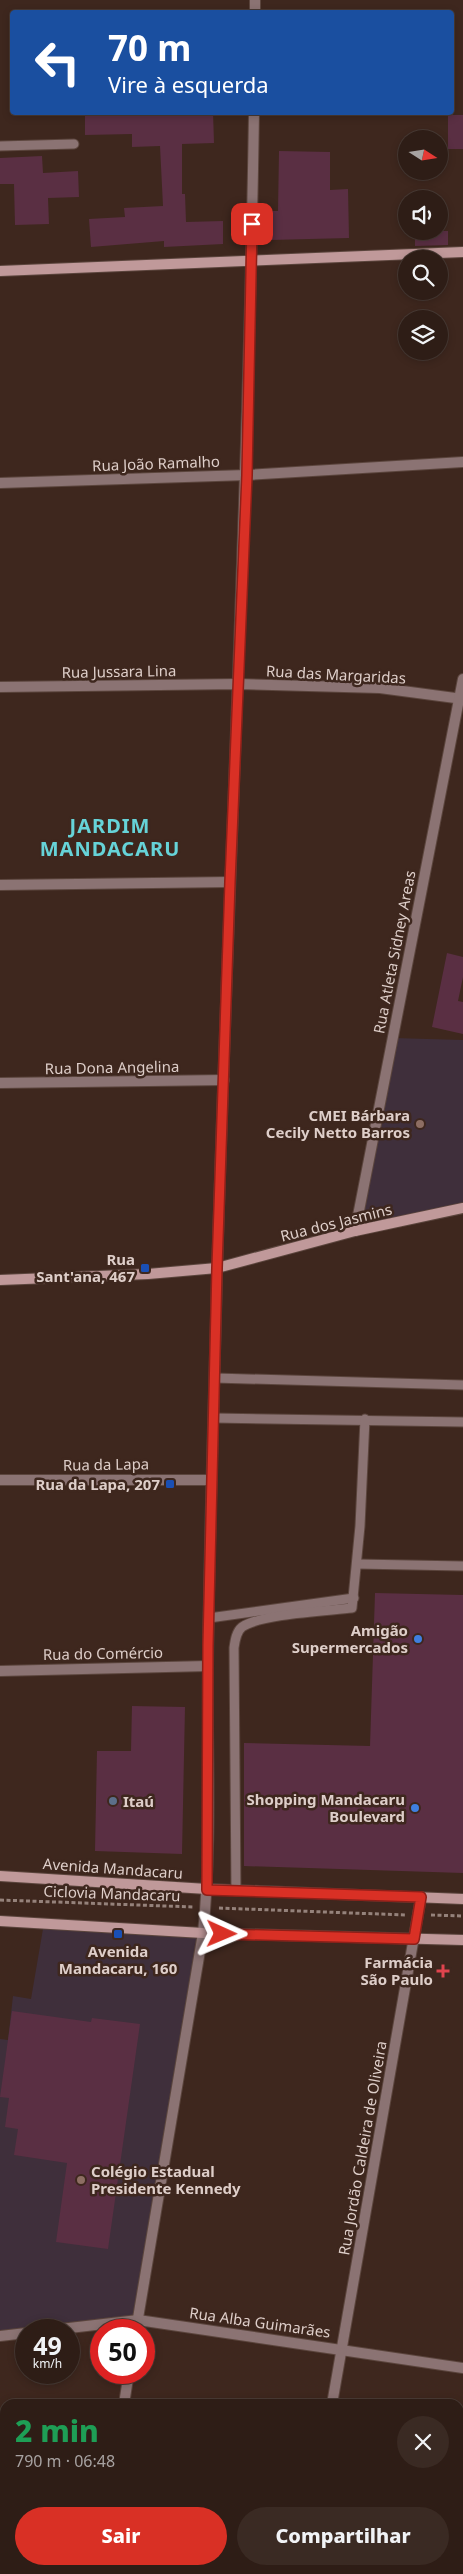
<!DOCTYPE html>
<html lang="pt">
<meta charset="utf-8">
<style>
body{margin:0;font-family:"Noto Sans",sans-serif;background:#3a2a23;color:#f1f3f6;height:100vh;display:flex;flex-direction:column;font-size:19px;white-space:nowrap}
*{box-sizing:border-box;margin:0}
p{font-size:16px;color:#a7a2a1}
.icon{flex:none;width:28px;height:28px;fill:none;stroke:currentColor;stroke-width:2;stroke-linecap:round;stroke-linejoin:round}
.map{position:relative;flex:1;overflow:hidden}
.drawer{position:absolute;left:0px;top:2399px;width:464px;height:176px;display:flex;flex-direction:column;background:#2e1d16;border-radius:15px 15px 0 0;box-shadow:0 2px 8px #0003,0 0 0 1px #493b35}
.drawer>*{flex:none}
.banner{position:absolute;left:10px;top:10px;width:444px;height:105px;border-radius:5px;box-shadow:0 2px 8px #0003,0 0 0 1px #493b35;background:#1a4fa0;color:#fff;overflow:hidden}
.needle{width:32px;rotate:102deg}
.fabs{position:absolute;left:398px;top:130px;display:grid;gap:10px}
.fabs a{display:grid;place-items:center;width:50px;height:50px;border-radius:50%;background:#2e1d16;box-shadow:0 2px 8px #0003,0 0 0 1px #493b35;font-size:25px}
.speed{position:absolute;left:15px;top:2319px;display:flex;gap:10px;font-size:25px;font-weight:700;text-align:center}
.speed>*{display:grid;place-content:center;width:65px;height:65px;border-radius:50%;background:#2e1d16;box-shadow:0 2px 8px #0003,0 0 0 1px #493b35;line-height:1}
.speed small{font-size:12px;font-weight:400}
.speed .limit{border:8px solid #d22;background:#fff;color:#111}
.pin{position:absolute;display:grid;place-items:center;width:42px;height:42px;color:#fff;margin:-21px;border-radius:10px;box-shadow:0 2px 8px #0006}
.me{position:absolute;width:55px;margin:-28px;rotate:91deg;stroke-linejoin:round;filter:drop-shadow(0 0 4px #0008)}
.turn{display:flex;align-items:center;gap:18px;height:105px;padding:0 15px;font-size:22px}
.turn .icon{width:65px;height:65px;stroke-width:2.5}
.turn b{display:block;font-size:35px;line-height:42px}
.round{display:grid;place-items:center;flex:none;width:52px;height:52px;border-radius:26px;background:#3a2a23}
.headline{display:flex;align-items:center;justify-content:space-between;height:85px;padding:0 15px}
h1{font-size:30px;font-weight:800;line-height:38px;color:#1e9e55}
.primary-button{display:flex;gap:10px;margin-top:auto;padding:10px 15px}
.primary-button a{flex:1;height:58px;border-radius:30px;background:#d93025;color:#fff;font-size:20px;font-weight:800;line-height:58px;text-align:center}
.primary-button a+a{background:#3a2a23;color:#f1f3f6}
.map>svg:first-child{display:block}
.education{fill:#3f2f3b}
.building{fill:#5a2f43}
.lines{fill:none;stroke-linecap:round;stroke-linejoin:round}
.lane-casing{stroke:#5b453d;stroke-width:11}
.street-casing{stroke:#5b453d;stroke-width:12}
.secondary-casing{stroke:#5b453d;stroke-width:12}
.path{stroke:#95827b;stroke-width:3;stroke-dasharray:4 2.5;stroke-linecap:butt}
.lane{stroke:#8b7373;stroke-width:9}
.street{stroke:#8b7373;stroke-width:10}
.secondary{stroke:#c0999a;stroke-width:10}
.route-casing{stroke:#8d1f18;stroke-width:12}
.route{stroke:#d93025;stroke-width:9}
.education-dot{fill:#8d6e63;stroke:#3e271e;stroke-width:2}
.transit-dot{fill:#1a4fb4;stroke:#3e271e;stroke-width:2}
.shop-dot{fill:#3f7fe0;stroke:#3e271e;stroke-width:2}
.service-dot{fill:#5c6f8a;stroke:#3e271e;stroke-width:2}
.health-dot{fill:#e0444e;stroke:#3e271e;stroke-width:2}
.labels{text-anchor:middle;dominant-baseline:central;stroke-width:5;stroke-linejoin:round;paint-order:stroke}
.street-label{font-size:15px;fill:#decec9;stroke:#3e271e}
.poi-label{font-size:15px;font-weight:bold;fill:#decec9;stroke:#3e271e;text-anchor:end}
.district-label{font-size:20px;font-weight:bold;letter-spacing:1px;fill:#66d3d8;stroke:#3e271e}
</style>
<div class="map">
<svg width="463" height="2574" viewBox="0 0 463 2574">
<rect width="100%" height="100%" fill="#3e271e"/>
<!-- education -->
<g class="education">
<polygon points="393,1038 463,1040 463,1208 355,1231"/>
<polygon points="44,1923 203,1933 138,2320 52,2330 26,2330 0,2336 0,2039 8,2040 13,1996 31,1999"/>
</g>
<!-- building -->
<g class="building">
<polygon points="213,112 214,143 182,144 182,194 185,194 186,222 223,221 223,244 164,247 164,241 91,247 89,219 125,217 124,208 163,206 160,146 132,147 132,134 85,135 85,116"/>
<rect x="448" y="115" width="15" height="34"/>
<polygon points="279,151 330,152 330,190 348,189 349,238 270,240 269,211 278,211"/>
<polygon points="42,156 43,173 78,171 79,197 48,198 49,224 15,225 14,184 0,184 0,158"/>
<polygon points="415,231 448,231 448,245 415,246"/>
<polygon points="447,953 463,957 463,977 458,1001 463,1002 463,1034 432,1027"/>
<polygon points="375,1593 463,1595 463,1873 244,1866 244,1743 370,1746"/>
<polygon points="132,1706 185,1707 182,1854 95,1851 97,1751 131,1751"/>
<polygon points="12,2011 91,2022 92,2018 140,2024 108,2249 56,2242 67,2163 14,2155 18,2129 5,2127 9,2098 0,2097"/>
</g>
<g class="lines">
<defs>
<g id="lane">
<polyline points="0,146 74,144"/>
<polyline points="215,1378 463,1385"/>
<polyline points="214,1418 463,1422"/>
<polyline points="357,1564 463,1566"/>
<polyline points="209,1618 354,1598"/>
<path d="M 236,1891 L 234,1648 C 235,1641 236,1632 242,1627 C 261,1614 327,1611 352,1608 L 360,1526 L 365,1419"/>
</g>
<g id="street">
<polyline points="255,12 255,0"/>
<polyline points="0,483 247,475 463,462"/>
<polyline points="0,687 238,684 380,688 463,699"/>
<polyline points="0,885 230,882"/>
<polyline points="0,1083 224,1080"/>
<polyline points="355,1231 463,679"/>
<polyline points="0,1480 212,1480"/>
<polyline points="0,1671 208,1666"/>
<polyline points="52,2330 138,2320 463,2368"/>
<path d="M 136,2330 L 203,1933 C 212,1846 207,1756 208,1668 C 209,1537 214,1406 217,1275 C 228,887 248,500 254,112"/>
<polyline points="0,2336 26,2333"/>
<polyline points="124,2404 129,2372"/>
<polyline points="332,2404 421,1897"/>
<polyline points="97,2574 97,2570"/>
<polyline points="305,2574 305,2570"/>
</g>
<g id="secondary">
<polyline points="0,271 463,252"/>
<polyline points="0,1280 148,1274 217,1268 355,1231 463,1208"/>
<polyline points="0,1876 207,1889 463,1899"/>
<polyline points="0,1921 203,1933 463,1940"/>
</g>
</defs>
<!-- lane casing -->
<use href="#lane" class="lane-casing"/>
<!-- street casing -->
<use href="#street" class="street-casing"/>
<!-- secondary casing -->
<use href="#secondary" class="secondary-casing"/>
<!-- path -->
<g class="path">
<polyline points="0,1900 193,1907"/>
<polyline points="219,1908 405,1915"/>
<polyline points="431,1915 463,1916"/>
</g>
<!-- lane -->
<use href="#lane" class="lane"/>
<!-- street -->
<use href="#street" class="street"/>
<!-- secondary -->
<use href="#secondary" class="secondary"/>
</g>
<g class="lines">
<defs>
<polyline id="route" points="222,1934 414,1939 421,1897 207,1890 208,1645 217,1268 230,882 247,475 252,224"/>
</defs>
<!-- route casing -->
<use href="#route" class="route-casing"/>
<!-- route -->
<use href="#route" class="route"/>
</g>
<!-- markers -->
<g class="education-dot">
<circle cx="420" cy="1124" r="5"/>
<circle cx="81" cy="2180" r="5"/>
</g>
<g class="transit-dot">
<rect x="140" y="1263" width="10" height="10" rx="2.5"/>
<rect x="165" y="1479" width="10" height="10" rx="2.5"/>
<rect x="113" y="1929" width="10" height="10" rx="2.5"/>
</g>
<g class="shop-dot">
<circle cx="418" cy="1639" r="5"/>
<circle cx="415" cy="1808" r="5"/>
</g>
<circle class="service-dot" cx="113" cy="1801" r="5"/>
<path class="health-dot" d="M440.5 1963.5h5v5h5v5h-5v5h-5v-5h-5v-5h5z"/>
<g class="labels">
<!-- street labels -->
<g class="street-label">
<text transform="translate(156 463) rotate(-2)">Rua João Ramalho</text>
<text transform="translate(119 671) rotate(-1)">Rua Jussara Lina</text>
<text transform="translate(336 674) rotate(3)">Rua das Margaridas</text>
<text transform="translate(394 952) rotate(-79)">Rua Atleta Sidney Areas</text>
<text transform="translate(112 1067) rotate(-1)">Rua Dona Angelina</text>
<text transform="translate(336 1222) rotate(-14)">Rua dos Jasmins</text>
<text transform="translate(106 1464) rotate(-1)">Rua da Lapa</text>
<text transform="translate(103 1653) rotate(-1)">Rua do Comércio</text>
<text transform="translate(113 1868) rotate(4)">Avenida Mandacaru</text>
<text transform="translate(112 1893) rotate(2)">Ciclovia Mandacaru</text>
<text transform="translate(362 2148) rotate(-80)">Rua Jordão Caldeira de Oliveira</text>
<text transform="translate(260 2322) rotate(8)">Rua Alba Guimarães</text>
</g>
<!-- poi labels -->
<g class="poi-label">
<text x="410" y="1115">CMEI Bárbara<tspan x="410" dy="17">Cecily Netto Barros</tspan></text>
<text x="135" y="1259">Rua<tspan x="135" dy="17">Sant'ana, 467</tspan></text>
<text x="160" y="1484">Rua da Lapa, 207</text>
<text x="408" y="1630">Amigão<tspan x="408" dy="17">Supermercados</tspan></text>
<text x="405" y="1799">Shopping Mandacaru<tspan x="405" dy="17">Boulevard</tspan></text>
<text x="123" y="1801" text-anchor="start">Itaú</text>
<text x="118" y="1951" text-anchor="middle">Avenida<tspan x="118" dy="17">Mandacaru, 160</tspan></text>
<text x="433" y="1962">Farmácia<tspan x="433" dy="17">São Paulo</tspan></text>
<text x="91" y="2171" text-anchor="start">Colégio Estadual<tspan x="91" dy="17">Presidente Kennedy</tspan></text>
</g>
<!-- district labels -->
<g class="district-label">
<text x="110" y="825">JARDIM<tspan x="110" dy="23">MANDACARU</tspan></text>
</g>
</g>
</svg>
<div class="fabs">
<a><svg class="needle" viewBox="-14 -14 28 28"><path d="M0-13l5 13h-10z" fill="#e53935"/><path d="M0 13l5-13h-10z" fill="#a7a2a1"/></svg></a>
<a><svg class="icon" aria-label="sound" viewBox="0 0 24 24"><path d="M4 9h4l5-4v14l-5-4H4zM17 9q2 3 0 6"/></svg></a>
<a><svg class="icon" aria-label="search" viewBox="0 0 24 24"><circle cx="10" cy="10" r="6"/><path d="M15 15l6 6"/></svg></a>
<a><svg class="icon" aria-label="layers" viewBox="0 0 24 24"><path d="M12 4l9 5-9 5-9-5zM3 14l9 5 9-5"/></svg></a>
</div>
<div class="speed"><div>49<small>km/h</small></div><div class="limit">50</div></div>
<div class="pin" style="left:252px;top:224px;background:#d93025"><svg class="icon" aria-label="arrive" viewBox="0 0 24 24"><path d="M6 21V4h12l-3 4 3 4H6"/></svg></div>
<svg class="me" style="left:222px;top:1934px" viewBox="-20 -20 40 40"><path d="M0-17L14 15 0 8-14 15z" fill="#d93025" stroke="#fff" stroke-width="4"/></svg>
<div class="banner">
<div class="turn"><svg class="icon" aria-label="left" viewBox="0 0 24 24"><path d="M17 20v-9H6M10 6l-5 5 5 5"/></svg><div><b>70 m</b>Vire à esquerda</div></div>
</div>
<section class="drawer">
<div class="headline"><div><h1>2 min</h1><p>790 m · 06:48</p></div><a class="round"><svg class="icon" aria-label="close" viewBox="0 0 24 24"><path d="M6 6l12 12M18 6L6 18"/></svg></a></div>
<div class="primary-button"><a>Sair</a><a>Compartilhar</a></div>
</section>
</div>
